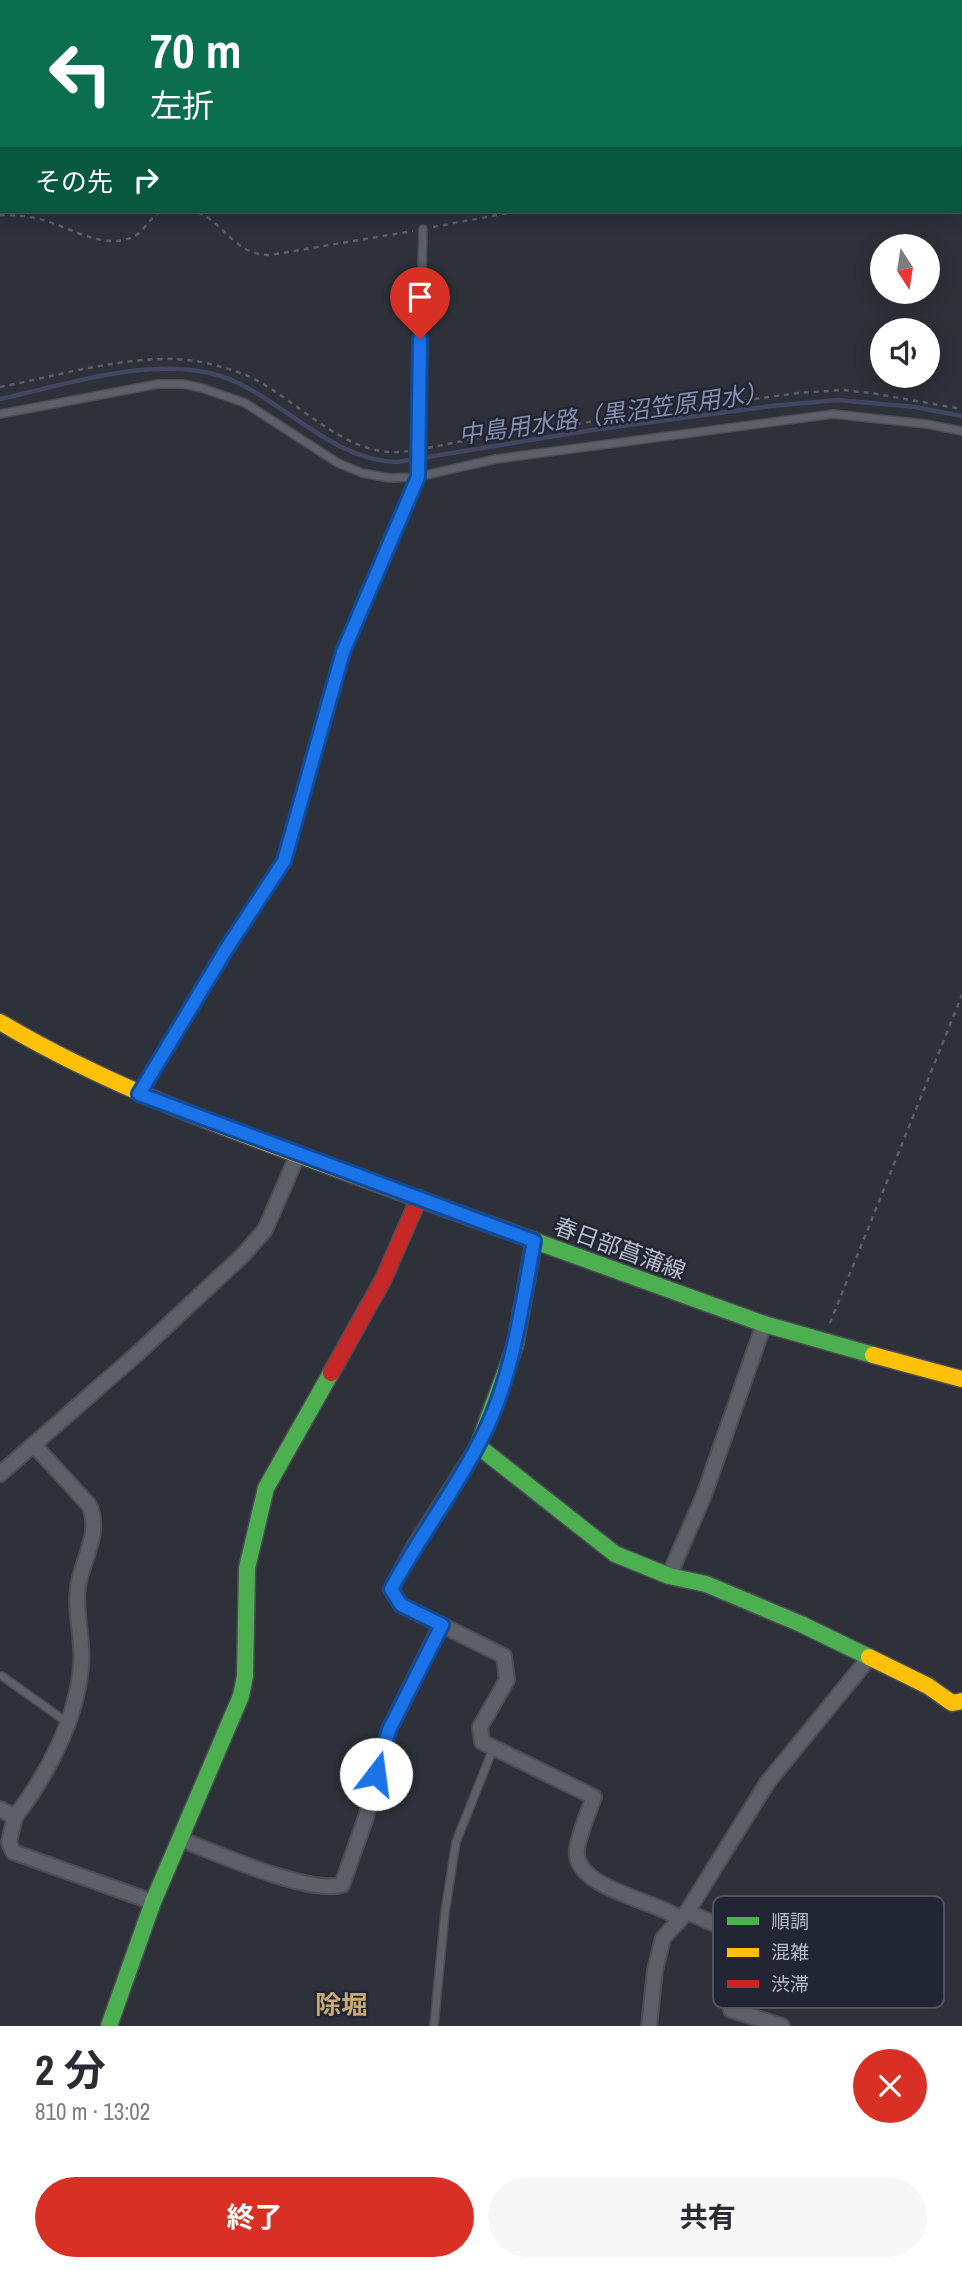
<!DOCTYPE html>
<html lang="ja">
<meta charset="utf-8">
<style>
body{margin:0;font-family:"Archivo Narrow","Noto Sans JP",sans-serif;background:#f7f7f7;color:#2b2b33;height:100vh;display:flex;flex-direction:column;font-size:26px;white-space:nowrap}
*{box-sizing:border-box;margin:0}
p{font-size:23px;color:#7c7c81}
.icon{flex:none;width:38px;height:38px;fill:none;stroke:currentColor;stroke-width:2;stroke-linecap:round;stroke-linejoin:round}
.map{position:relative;height:2026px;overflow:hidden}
.details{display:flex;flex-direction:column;background:#fff;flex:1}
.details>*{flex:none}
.hud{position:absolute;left:0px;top:0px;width:962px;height:214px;box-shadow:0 4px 18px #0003;background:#0b6e4f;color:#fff;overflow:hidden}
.needle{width:46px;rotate:168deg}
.controls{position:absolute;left:870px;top:234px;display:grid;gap:14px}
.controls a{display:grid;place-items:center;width:70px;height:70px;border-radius:50%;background:#fff;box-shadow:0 4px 18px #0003;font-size:35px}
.pin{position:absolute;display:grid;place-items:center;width:60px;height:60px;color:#fff;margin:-72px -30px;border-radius:50% 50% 50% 0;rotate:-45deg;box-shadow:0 0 7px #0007}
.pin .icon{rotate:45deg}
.me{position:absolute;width:77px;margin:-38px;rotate:15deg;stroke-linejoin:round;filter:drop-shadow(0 0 5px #0008)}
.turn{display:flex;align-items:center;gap:24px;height:147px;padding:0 35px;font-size:32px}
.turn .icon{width:91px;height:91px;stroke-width:2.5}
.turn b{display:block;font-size:49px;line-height:60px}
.then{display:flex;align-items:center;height:66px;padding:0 35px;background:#0003;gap:14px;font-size:26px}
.round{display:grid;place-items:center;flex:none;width:74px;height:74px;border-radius:37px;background:#f7f7f7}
.headline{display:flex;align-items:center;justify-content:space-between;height:119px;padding:0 35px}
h1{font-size:42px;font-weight:700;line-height:52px}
.primary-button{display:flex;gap:14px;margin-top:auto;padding:14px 35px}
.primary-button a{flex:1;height:80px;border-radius:42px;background:#d93025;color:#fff;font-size:28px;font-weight:700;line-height:80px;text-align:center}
.primary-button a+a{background:#f7f7f7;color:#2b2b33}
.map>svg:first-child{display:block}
.green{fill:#2c3a3f}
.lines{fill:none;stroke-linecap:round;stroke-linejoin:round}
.stream{stroke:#3f4762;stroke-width:4.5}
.lane-casing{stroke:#4c4d54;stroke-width:10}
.street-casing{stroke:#4c4d54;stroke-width:18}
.fast-casing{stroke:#4c4d54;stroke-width:19}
.slow-casing{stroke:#4c4d54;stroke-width:19}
.jam-casing{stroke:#4c4d54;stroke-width:19}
.path{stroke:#5c5e65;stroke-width:2.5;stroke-dasharray:5 5;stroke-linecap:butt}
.lane{stroke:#5e6068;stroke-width:7}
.street{stroke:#5e6068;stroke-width:14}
.fast{stroke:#4caf50;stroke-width:16}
.slow{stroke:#ffc107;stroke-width:16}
.jam{stroke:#c62828;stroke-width:16}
.route-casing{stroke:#114b97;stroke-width:18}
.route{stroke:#1a73e8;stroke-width:12}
.labels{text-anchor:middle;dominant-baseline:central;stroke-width:5;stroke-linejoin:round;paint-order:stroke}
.street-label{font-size:23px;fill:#b9bcc9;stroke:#212534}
.water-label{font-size:24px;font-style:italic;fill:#858ead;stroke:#212534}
.quarter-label{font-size:26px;font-weight:bold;fill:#caaa73;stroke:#212534}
.key{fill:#212534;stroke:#4f5261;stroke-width:2}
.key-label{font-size:19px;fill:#b9bcc9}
</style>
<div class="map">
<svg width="962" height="2026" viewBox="0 0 962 2026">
<rect width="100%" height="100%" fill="#2e3139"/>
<!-- green -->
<polygon class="green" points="80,0 579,0 583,2 80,2"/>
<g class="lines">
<!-- stream -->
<path class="stream" d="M 0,399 C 71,384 167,350 236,382 C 290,407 334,460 397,462 L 592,430 L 771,406 L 838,400 L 915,407 L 962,416"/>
<defs>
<g id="lane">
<polyline points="0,414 158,384 183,384 202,388 245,403 338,463 362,473 390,478 417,477 496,459 833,414 926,424 962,431"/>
<polyline points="141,1091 225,951 284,861 343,652 417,477 423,229"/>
<polyline points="2,1676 68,1723"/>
<polyline points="434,2026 445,1912 456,1842 493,1749"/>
</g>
<g id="street">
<path d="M 478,1446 L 415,1545 L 391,1589 L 401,1605 L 504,1656 L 507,1680 L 480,1727 L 482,1742 L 594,1797 C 588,1813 580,1831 577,1849 C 572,1889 657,1900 680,1919"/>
<polyline points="0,1474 138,1353 243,1255 265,1230 298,1154"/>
<polyline points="669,1576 704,1495 764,1324"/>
<polyline points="0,1809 15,1817 9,1842 13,1852 153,1902"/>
<path d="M 15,1817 C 47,1775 76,1721 81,1667 C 84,1640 74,1613 78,1587 C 82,1559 102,1533 89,1505 L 34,1445"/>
<path d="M 180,1839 C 216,1853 307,1894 342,1885 L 366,1817 L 389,1730 L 441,1625"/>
<polyline points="687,1912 755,1941 731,2010 782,2026"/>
<polyline points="649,2026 655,1970 663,1938 687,1912 767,1783 869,1658"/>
</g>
<g id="fast">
<polyline points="397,1191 764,1324 873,1355"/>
<polyline points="534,1241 515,1346 478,1446 615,1554 669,1576 706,1584 801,1624 869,1657"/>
<polyline points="109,2026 153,1902 241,1696 245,1676 247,1568 266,1488 331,1373"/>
</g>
<g id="slow">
<path d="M 0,1022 C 124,1096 262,1141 397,1191"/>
<polyline points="873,1355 962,1379"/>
<polyline points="869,1657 928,1686 952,1703 962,1701"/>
</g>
<polyline id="jam" points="331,1373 383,1280 419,1198"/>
</defs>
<!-- lane casing -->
<use href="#lane" class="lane-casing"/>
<!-- street casing -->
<use href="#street" class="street-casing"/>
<!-- fast casing -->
<use href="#fast" class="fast-casing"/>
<!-- slow casing -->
<use href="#slow" class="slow-casing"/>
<!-- jam casing -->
<use href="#jam" class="jam-casing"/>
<!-- path -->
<g class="path">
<polyline points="67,0 67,2"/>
<polyline points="961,129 962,129"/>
<path d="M 198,212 C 227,226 235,255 270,255 L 413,231"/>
<path d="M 0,215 C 14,215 30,216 43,220 C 72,228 103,250 133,237 C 144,232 149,218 160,212"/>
<polyline points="433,227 513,212"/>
<path d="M 0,387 C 62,375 145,349 206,363 C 223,367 241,372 256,380 C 303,405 351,461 408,451"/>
<polyline points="428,448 487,436 798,393 843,390 871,393 962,409"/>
<polyline points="830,1323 962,995"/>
</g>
<!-- lane -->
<use href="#lane" class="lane"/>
<!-- street -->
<use href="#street" class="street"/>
<!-- fast -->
<use href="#fast" class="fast"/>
<!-- slow -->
<use href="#slow" class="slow"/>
<!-- jam -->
<use href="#jam" class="jam"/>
</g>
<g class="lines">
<defs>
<path id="route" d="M 376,1774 L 389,1730 L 442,1625 L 401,1605 L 391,1589 C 417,1541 451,1496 477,1447 C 512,1384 521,1310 534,1241 L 139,1094 L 225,951 L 284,861 L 343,652 L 418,477 L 420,339"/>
</defs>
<!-- route casing -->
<use href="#route" class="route-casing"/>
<!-- route -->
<use href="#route" class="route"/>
</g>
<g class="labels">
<!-- street labels -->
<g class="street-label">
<text transform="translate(620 1248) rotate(20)">春日部菖蒲線</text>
</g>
<!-- water labels -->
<g class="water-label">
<text transform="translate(613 413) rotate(-8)">中島用水路（黒沼笠原用水）</text>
</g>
<!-- quarter labels -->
<g class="quarter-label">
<text x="341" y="2004">除堀</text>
</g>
</g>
<!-- legend -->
<rect x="713" y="1896" width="231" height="112" rx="10" class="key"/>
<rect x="727" y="1917" width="32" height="8" fill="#4caf50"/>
<rect x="727" y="1948" width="32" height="9" fill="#ffc107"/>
<rect x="727" y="1980" width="32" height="8" fill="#c62828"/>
<g class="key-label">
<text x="771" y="1928">順調</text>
<text x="771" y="1959">混雑</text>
<text x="771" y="1991">渋滞</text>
</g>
</svg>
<div class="controls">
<a><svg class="needle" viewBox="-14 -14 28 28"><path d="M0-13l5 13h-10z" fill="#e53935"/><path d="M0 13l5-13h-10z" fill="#7c7c81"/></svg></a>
<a><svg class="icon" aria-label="sound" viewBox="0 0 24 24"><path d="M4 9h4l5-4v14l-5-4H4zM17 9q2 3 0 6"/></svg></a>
</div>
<div class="pin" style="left:420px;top:339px;background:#d93025"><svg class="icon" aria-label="arrive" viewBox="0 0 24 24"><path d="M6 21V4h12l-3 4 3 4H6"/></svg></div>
<svg class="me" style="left:376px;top:1774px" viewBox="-20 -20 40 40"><circle r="19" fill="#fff"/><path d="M0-13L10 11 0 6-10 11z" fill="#1a73e8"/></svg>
<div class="hud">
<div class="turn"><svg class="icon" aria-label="left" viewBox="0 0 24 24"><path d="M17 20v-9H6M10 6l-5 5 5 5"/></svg><div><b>70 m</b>左折</div></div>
<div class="then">その先<svg class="icon" aria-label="right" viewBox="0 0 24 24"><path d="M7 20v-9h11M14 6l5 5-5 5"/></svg></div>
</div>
</div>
<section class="details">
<div class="headline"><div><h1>2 分</h1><p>810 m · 13:02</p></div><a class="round" style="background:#d93025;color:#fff"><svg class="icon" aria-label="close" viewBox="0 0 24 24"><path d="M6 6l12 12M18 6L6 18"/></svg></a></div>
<div class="primary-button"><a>終了</a><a>共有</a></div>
</section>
